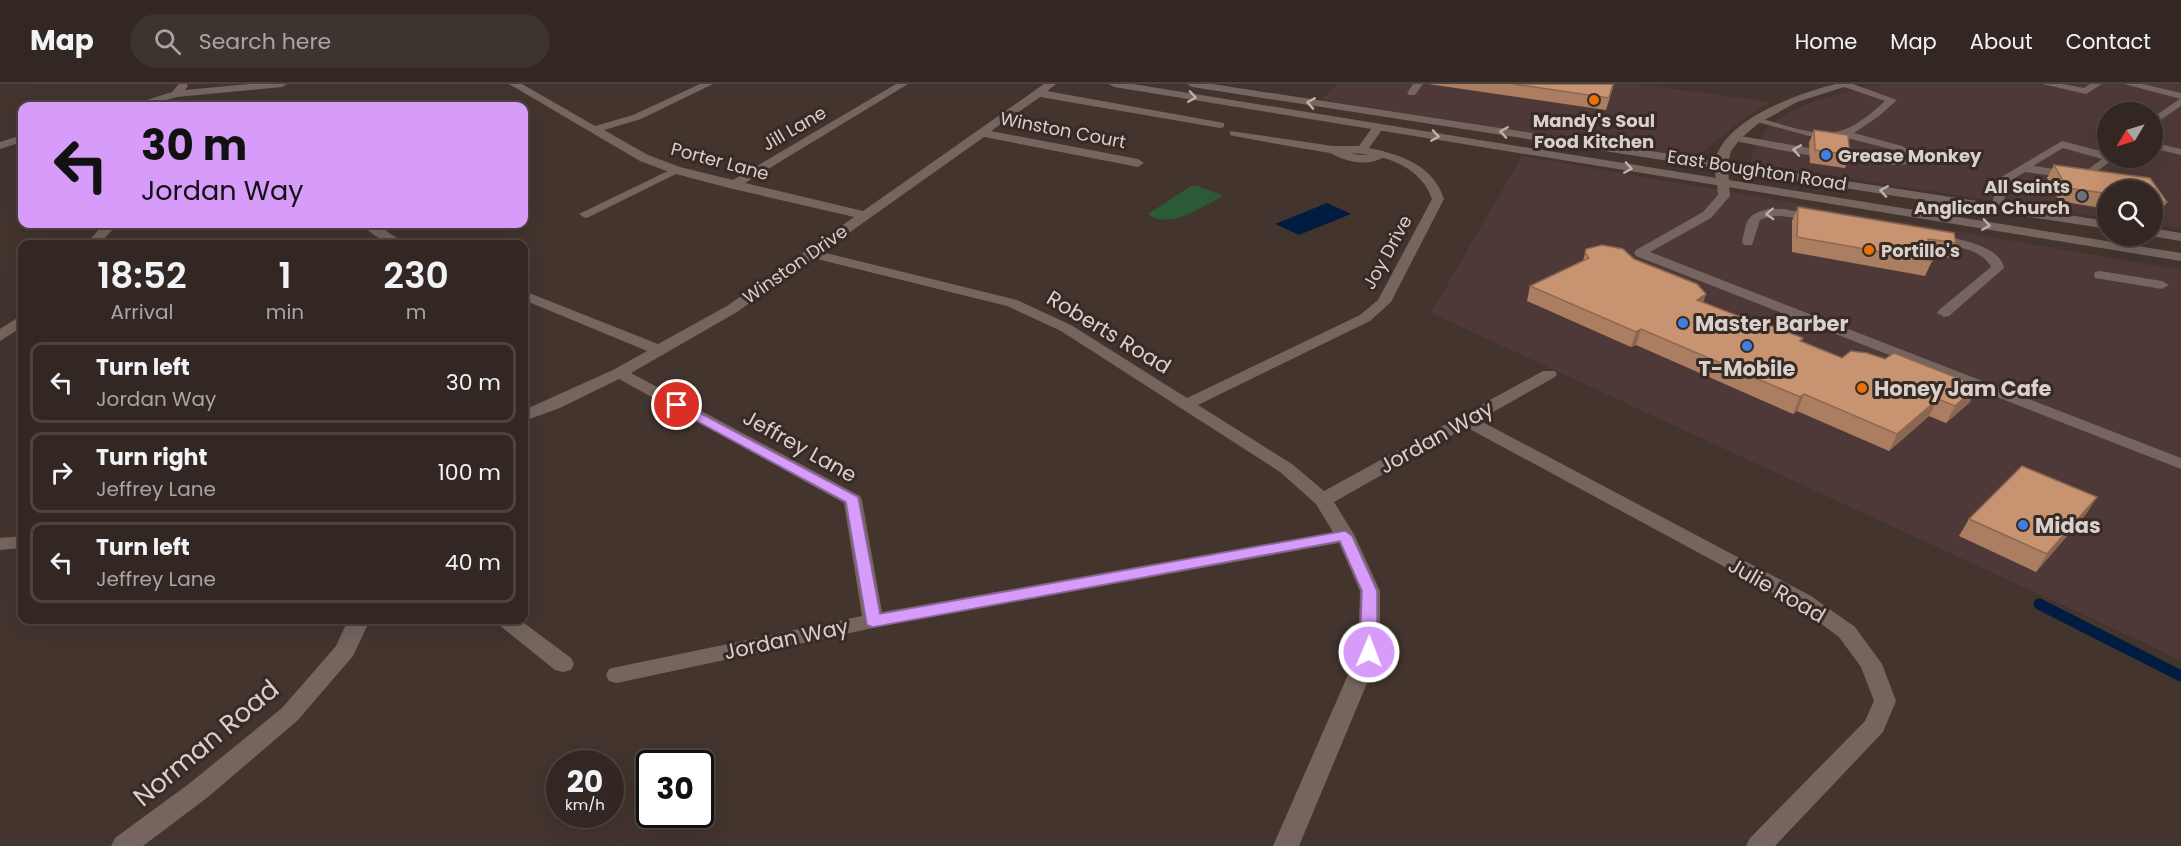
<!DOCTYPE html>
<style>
body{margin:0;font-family:Poppins,sans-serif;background:#3d332f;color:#f1f3f6;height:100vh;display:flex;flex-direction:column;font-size:22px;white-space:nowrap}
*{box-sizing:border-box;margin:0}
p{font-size:20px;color:#a8a5a5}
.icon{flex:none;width:33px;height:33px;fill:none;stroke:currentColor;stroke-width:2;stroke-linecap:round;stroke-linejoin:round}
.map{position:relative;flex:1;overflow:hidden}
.side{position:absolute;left:18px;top:156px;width:510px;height:384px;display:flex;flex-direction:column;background:#322722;border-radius:12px;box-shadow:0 6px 24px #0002,0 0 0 2px #4d4440}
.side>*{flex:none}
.banner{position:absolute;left:18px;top:18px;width:510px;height:126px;border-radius:12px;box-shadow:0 6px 24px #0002,0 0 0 2px #4d4440;background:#d79bf9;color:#111;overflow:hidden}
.needle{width:39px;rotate:232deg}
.tools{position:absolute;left:2097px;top:18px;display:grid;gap:12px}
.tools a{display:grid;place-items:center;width:66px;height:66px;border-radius:50%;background:#322722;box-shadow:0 6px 24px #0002,0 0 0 2px #4d4440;font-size:30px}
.speed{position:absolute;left:546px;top:666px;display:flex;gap:12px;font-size:30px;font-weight:700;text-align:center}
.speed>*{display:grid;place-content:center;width:78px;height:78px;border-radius:50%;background:#322722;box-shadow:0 6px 24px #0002,0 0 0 2px #4d4440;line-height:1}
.speed small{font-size:15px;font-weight:400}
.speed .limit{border:3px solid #111;border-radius:9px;background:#fff;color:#111}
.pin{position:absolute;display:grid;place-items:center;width:51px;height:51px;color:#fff;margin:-26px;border:3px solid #fff;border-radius:50%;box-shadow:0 2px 6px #0007}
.me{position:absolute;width:66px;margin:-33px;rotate:1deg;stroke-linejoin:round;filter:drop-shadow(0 0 4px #0008)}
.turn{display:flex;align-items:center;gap:21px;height:126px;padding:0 24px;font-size:27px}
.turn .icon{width:78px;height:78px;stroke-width:2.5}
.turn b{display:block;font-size:42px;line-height:51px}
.eta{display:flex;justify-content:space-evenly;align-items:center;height:102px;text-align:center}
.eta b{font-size:36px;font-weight:600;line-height:42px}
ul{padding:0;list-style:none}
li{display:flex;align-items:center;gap:18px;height:81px;margin:0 12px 9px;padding:0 12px;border:3px solid #4d4440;border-radius:12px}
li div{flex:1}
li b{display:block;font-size:22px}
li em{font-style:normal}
header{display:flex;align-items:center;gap:36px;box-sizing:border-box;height:84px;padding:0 30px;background:#322722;border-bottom:2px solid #4d4440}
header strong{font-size:28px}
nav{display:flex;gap:33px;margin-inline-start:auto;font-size:21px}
.search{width:420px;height:54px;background:#3d332f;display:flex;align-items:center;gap:15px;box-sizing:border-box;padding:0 21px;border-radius:33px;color:#a8a5a5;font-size:22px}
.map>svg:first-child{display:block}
.commercial{fill:#4e3938;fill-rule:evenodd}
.green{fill:#2b5a37}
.water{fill:#011c41}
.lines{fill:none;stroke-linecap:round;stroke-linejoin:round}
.stream{stroke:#011c41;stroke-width:11}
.lane{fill:#75655e;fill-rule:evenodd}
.street{fill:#75655e;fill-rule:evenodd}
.secondary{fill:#75655e;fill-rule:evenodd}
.wall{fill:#ab7e61}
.shaded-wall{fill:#8b674f}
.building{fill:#c79371;stroke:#8b674f;stroke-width:1.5}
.oneway{stroke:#bbb0ab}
.route{fill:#d79bf9;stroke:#8c65a2;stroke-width:1.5}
.food-dot{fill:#e8710a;stroke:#382a24;stroke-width:2}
.shop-dot{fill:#3f7fe0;stroke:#382a24;stroke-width:2}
.worship-dot{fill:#6b7280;stroke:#382a24;stroke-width:2}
.labels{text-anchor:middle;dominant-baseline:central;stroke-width:6;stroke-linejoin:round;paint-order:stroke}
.far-poi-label{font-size:18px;font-weight:bold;fill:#d9d0cc;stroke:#382a24;text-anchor:start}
.far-street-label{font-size:18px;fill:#d9d0cc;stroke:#382a24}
.poi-label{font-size:21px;font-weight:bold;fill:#d9d0cc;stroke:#382a24;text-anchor:start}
.street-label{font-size:21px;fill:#d9d0cc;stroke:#382a24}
.near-street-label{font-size:26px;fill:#d9d0cc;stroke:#382a24}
</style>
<header>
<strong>Map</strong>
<div class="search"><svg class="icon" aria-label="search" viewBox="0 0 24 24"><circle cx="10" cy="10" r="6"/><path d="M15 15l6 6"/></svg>Search here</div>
<nav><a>Home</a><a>Map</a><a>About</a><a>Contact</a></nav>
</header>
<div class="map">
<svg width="2181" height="762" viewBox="0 0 2181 762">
<rect width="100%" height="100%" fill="#43342e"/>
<!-- commercial -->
<g class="commercial">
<polygon points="1337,0 1639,0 1770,18 1742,36 1700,70 1683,73 1322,16"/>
<path d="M 1878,0 L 2181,0 L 2181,145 L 2153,141 L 2152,106 L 2108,106 L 2107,134 L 1760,81 L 1751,77 L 1751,72 L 1765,47 L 1785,30 L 1820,15 ZM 2108,28 L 2152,28 L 2152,74 L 2108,74 Z"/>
<polygon points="1522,72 2181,186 2181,576 1431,229"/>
</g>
<!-- green -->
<path class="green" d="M 1191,102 L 1198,102 L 1223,112 C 1203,122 1169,147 1148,130 Z"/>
<!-- water -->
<polygon class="water" points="1327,119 1351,130 1299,151 1275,140"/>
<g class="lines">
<!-- stream -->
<polyline class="stream" points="2039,520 2181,592"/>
<!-- lane -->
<g class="lane">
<polygon points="1413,0 1423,0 1415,11 1409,11 1407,9"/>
<path d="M 1843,0 L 1853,0 L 1897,16 L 1879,32 L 1854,49 L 1902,62 L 1921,73 L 1921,77 C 1893,91 1771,64 1735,57 L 1730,54 L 1735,51 L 1848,71 L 1909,75 L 1894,66 L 1843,53 L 1809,52 L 1750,36 L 1755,33 C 1781,39 1816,55 1843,46 C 1858,41 1873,28 1885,17 L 1844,3 Z"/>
<polygon points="2042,0 2063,0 2084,4 2090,0 2102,0 2086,10"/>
<polygon points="2181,14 2181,22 2152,42 2152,34"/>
<path d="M 2062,57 L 2108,69 L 2108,74 L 2115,74 L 2085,96 L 2025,88 L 2007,99 L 2003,124 L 1997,128 L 1993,126 L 1991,124 L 1998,95 ZM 2063,64 L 2102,75 L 2083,89 L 2033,82 Z"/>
<polygon points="2152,58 2181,65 2181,71 2152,64"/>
<path d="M 1333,63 C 1358,71 1356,74 1383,67 L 1388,70 C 1372,84 1346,79 1329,68 L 1329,64 Z"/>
<polygon points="676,83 680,84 680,88 589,133 585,134 579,130"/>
<polygon points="1723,96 1729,99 1730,112 1711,134 1650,168 2181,374 2181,385 1636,172 1634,169 1636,166 1703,128 1718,111 1717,99"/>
<path d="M 1768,125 L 1784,125 L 1819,132 L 1821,135 L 1815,139 C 1798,135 1776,127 1760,136 L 1752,161 L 1744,161 L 1742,158 C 1747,137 1745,131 1768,125 Z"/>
<path d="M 1935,151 C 1955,154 2000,161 2004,184 L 1949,232 L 1944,233 L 1937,229 L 1939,226 L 1991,183 C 1981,163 1950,162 1931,158 L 1929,155 L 1931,152 Z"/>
<polygon points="2100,187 2162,197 2169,201 2162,205 2095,194 2094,191 2095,188"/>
</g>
<!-- street -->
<g class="street">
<polygon points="179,0 187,0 188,2 185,6 249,0 287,0 282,3 177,13 143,22 128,22 172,8"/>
<path d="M 509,0 L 522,0 L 595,42 L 633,31 L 700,0 L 713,0 L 641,35 L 604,46 L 648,71 L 680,83 L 733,96 L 896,0 L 908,0 L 745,99 L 863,127 L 1044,0 L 1056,0 L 1047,7 L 1224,39 L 1224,43 L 1220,44 L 1040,13 L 991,47 L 1138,75 L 1144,79 L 1138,83 L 984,53 L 822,168 L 1017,216 L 1071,241 L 1187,314 L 1360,231 L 1378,216 L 1432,115 C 1422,86 1392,73 1363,70 C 1352,68 1341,71 1330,69 C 1298,64 1266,58 1234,52 L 1230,51 L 1230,47 L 1333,62 L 1359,62 L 1374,41 L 1382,41 L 1384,43 L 1369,64 C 1402,71 1433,81 1444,115 L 1391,218 L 1370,237 L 1198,321 L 1292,380 L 1324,407 L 1543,287 L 1555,287 L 1557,290 L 1555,293 L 1479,336 L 1811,512 L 1855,543 L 1882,580 L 1896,617 L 1883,648 L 1775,762 L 1746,762 L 1750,754 L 1865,637 L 1874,617 L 1861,583 L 1839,553 L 1797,522 L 1466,343 L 1334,418 L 1355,452 L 1380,507 L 1380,568 L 1299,762 L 1273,762 L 1358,568 L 1360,507 L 1339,459 L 873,544 L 617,599 L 609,597 L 606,591 L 609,585 L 617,583 L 862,532 L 844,419 L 619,295 L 560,324 L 524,337 L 524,326 L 613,286 L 647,267 L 524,216 L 524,207 L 658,260 L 727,222 L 854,133 L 729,104 L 672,89 L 640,77 ZM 813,174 L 1007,222 L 1061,247 L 1280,388 L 1316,420 L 1333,448 L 882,528 L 862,416 L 860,412 L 631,289 L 737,228 Z"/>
<path d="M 1836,0 L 1854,0 L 1797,18 L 1759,39 L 1740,55 L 1731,67 L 1728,79 L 1729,99 L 1727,102 L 1719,102 C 1692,45 1798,9 1836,0 Z"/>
<polygon points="2124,0 2143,0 2181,9 2181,15"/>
<polygon points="22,51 22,58 0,65 0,58"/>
<polygon points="104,140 118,140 99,160 86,160"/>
<path d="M 362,140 L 377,140 L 392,151 L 410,160 C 391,162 375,155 362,140 Z"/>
<polygon points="22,231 22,243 0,257 0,245"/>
<polygon points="22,452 22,464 0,466 0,454"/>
<polygon points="348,536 370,536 353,572 298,636 208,713 143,762 111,762 115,754 190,699 282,624 336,562"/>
<polygon points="495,536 520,536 571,574 574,580 571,586 563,588 555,586 499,541"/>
</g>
<!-- secondary -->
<g class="secondary">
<polygon points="1109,0 1133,0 2181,169 2181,177 1114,3"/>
<polygon points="1187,0 1212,0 2108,137 2108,145 1192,3"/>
<polygon points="2152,144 2181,149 2181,157 2150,152 2152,152"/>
</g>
</g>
<!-- wall -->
<g class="wall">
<polygon points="1428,0 1614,0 1606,26"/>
<polygon points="1814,46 1850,71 1845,84 1810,79 1809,59"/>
<polygon points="2054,81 2150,94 2167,118 2158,132 2152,131 2152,106 2108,106 2108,128 2098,126 2095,123 2059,117 2047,94"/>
<polygon points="1798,123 1956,159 1949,174 1931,171 1932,177 1925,192 1792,168 1792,137"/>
<polygon points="1586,165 1634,175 1703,218 1738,232 1803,254 1802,257 1842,274 1970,318 1946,339 1929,332 1889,367 1797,327 1793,330 1636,261 1631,263 1527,217 1530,202 1583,177"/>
<polygon points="2097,413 2086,430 2036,488 1959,452 1969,435"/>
</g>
<!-- shaded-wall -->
<g class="shaded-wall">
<polygon points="1706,210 1701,225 1697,216"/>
<polygon points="1641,245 1636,261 1631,263 1636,248"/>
<polygon points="1978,302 1970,318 1946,339 1955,322"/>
<polygon points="1804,310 1797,327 1793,330 1800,313"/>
<polygon points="1938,315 1929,332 1889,367 1897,350"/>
<polygon points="2097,413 2086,430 2036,488 2047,470"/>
</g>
<!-- building -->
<g class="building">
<polygon points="1513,0 1613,0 1609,14"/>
<polygon points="1814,46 1848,51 1850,71 1815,66"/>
<polygon points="2054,81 2150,94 2167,118 2152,116 2152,106 2108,106 2108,113 2105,112 2103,109 2067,104"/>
<polygon points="1798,123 1954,149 1956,159 1928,155 1932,177 1797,153"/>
<polygon points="1602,161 1623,165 1634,175 1697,200 1706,210 1697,216 1738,232 1741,230 1803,254 1800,257 1842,274 1851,267 1867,269 1885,275 1894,269 1978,302 1955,322 1938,315 1897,350 1804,310 1800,313 1641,245 1636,248 1530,202 1589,174 1585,169 1586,165"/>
<polygon points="2022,382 2097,413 2047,470 1969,435"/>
</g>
<!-- one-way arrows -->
<defs><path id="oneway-chevron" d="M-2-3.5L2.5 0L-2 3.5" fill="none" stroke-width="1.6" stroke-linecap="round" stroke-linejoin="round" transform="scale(1.5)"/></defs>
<g class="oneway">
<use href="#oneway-chevron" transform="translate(1192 13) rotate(9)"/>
<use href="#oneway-chevron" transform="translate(1311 19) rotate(-171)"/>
<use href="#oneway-chevron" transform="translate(1504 48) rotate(-171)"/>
<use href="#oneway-chevron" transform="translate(1435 52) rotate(9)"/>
<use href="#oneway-chevron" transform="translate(1797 66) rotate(-170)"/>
<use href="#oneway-chevron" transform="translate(1628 84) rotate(9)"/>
<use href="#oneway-chevron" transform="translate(1884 107) rotate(-171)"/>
<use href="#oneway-chevron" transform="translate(1770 130) rotate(177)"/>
<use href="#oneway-chevron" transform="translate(1986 141) rotate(9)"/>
</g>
<!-- route -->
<polygon class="route" points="677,317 858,413 880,530 1345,447 1352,452 1377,507 1377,568 1374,573 1363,573 1360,568 1362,507 1340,457 873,543 867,541 846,418 673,324 671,321"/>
<!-- markers -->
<g class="food-dot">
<circle cx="1594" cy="16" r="6"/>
<circle cx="1869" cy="166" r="6"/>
<circle cx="1862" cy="304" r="6"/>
</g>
<g class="shop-dot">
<circle cx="1826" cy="71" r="6"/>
<circle cx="1683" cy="239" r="6"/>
<circle cx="1747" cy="262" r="6"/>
<circle cx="2023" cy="441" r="6"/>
</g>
<circle class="worship-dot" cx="2082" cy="112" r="6"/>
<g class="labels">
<!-- far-poi labels -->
<g class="far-poi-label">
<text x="1594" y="36" text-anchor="middle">Mandy's Soul<tspan x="1594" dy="21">Food Kitchen</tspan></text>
<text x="1838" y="71">Grease Monkey</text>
<text x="2070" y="102" text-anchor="end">All Saints<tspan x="2070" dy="21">Anglican Church</tspan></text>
<text x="1881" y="166">Portillo's</text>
</g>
<!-- far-street labels -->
<g class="far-street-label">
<text transform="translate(794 44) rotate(-30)">Jill Lane</text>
<text transform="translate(1063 46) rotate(11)">Winston Court</text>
<text transform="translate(720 77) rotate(15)">Porter Lane</text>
<text transform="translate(1757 86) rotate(9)">East Boughton Road</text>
<text transform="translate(1387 168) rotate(-61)">Joy Drive</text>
<text transform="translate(795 180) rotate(-35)">Winston Drive</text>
</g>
<!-- poi labels -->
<g class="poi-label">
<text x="1695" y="239">Master Barber</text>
<text x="1747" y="284" text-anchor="middle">T-Mobile</text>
<text x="1874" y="304">Honey Jam Cafe</text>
<text x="2035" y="441">Midas</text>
</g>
<!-- street labels -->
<g class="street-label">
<text transform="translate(1109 248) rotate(31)">Roberts Road</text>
<text transform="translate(1436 353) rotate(-29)">Jordan Way</text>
<text transform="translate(800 362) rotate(29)">Jeffrey Lane</text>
<text transform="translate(1777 506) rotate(30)">Julie Road</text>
<text transform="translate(786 555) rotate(-12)">Jordan Way</text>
</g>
<!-- near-street labels -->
<g class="near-street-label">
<text transform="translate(206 659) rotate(-40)">Norman Road</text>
</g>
</g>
</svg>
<div class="tools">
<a><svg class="needle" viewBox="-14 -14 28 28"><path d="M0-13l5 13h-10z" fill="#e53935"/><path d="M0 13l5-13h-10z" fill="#a8a5a5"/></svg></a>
<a><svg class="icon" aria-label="search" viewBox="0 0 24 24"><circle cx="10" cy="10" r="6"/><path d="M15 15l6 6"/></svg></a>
</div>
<div class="speed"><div>20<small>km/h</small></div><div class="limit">30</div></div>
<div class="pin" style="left:677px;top:321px;background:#d93025"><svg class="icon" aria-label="arrive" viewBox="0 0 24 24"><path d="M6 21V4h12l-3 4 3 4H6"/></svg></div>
<svg class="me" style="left:1369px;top:568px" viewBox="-20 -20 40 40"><circle r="17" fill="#d79bf9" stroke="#fff" stroke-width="3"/><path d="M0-11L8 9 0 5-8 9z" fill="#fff"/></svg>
<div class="banner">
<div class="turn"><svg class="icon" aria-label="left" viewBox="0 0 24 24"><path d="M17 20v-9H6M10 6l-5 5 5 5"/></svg><div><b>30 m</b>Jordan Way</div></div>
</div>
<section class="side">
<div class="eta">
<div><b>18:52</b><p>Arrival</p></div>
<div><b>1</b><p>min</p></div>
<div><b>230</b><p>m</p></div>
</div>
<ul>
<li><svg class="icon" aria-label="left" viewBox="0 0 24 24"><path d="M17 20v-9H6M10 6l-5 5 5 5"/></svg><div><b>Turn left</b><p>Jordan Way</p></div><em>30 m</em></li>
<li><svg class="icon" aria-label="right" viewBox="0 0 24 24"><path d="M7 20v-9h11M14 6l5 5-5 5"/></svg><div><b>Turn right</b><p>Jeffrey Lane</p></div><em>100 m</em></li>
<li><svg class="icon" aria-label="left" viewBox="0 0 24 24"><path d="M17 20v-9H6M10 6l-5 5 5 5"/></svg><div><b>Turn left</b><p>Jeffrey Lane</p></div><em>40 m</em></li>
</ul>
</section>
</div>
